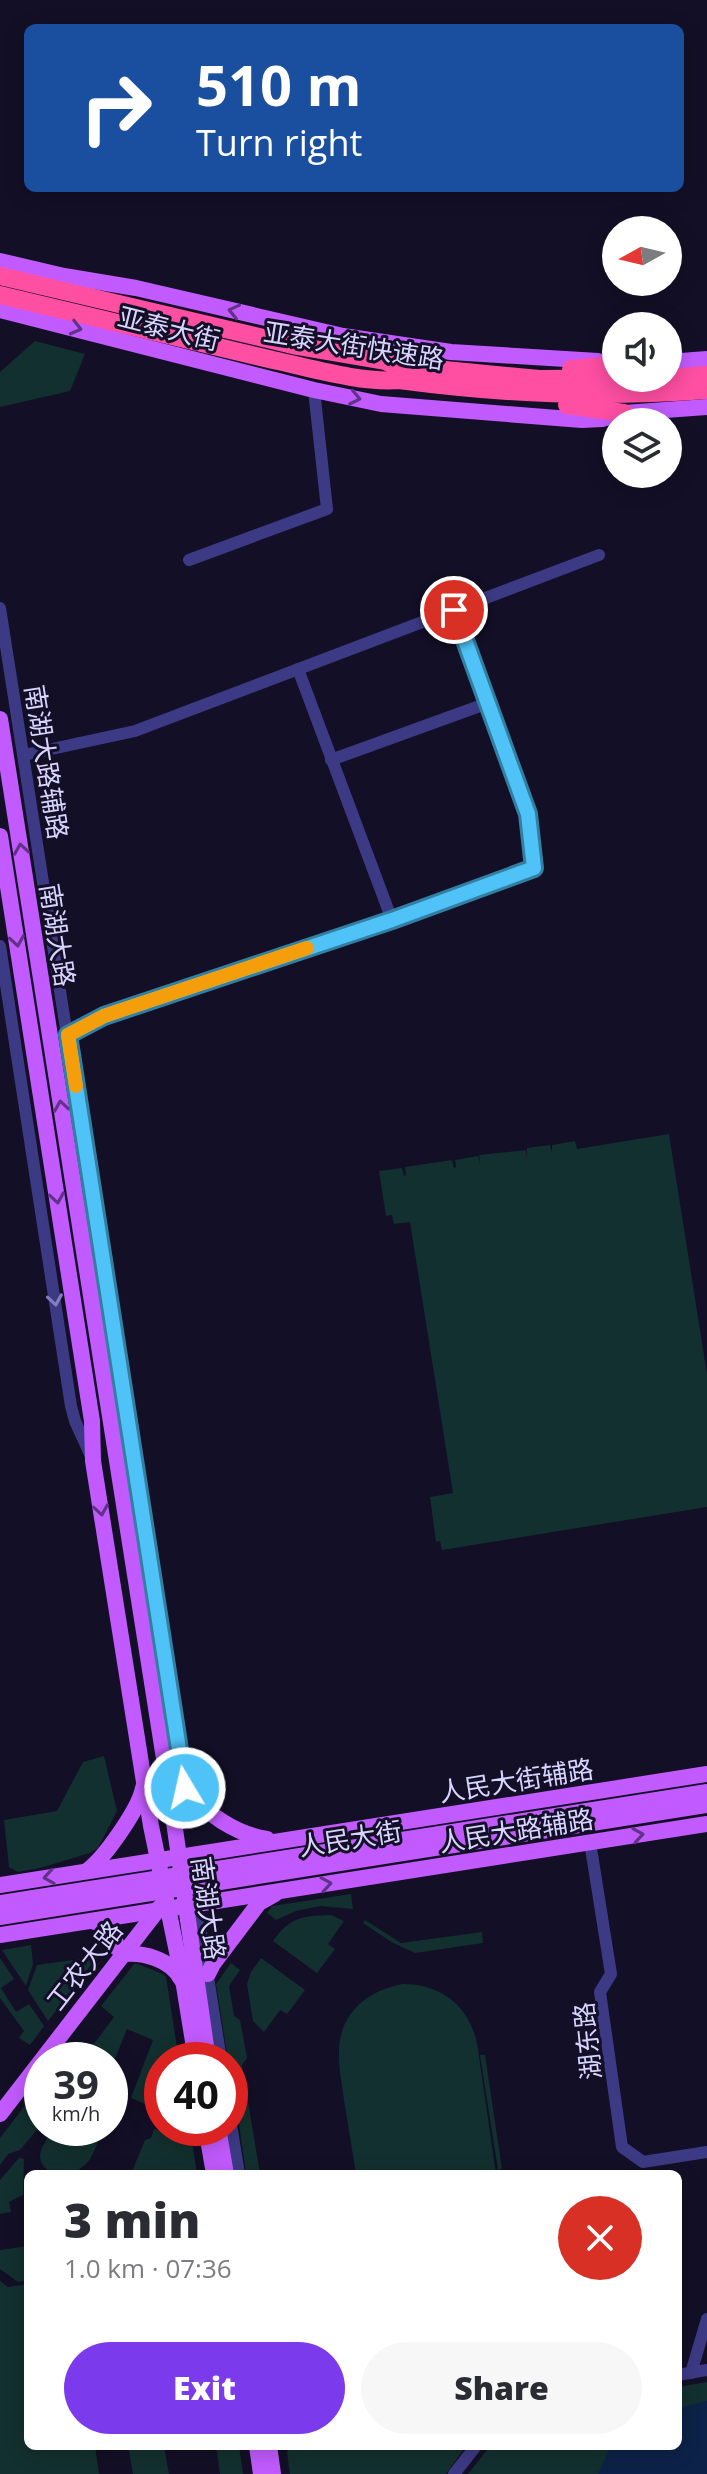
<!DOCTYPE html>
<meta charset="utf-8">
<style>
body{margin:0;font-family:"Open Sans","Noto Sans SC",sans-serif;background:#f7f7f7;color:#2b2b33;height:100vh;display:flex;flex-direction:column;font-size:30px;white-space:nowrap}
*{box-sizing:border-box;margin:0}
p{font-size:26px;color:#7c7c81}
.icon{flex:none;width:44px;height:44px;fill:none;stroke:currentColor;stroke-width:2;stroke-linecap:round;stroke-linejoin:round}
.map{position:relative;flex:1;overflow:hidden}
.sheet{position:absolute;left:24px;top:2170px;width:658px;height:280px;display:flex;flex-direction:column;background:#fff;border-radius:12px;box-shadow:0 4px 20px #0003}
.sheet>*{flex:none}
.guide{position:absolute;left:24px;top:24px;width:660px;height:168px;border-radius:12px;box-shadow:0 4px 20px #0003;background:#1a4fa0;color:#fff;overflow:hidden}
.needle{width:52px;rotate:262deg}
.buttons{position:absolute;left:602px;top:216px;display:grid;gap:16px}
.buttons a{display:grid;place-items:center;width:80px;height:80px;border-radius:50%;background:#fff;box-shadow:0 4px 20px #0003;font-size:40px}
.speed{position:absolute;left:24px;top:2042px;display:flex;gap:16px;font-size:40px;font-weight:700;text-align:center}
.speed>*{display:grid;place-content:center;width:104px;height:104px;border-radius:50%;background:#fff;box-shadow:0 4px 20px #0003;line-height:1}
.speed small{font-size:20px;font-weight:400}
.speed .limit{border:12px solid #d22;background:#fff;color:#111}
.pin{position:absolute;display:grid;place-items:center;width:68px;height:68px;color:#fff;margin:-34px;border:4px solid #fff;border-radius:50%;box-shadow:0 2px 8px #0007}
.me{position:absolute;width:88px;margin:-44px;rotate:351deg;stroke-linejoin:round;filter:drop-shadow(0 0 6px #0008)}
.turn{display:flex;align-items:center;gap:28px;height:168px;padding:0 40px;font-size:36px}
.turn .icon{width:104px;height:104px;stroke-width:2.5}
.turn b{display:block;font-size:56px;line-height:68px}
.round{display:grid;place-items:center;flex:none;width:84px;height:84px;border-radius:42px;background:#f7f7f7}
.summary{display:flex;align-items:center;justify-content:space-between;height:136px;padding:0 40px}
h1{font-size:48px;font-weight:800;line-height:60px}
.button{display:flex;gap:16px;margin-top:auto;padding:16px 40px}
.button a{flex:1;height:92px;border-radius:48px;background:#7c3aed;color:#fff;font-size:32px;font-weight:800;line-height:92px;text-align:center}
.button a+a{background:#f7f7f7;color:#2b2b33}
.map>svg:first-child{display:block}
.green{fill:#12302f}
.water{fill:#0c2248}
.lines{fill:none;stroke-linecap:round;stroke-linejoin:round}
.minor{stroke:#3d3a85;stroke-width:12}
.major{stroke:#c25bff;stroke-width:16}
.highway{stroke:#ff4fa3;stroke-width:18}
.oneway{stroke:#623188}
.oneway2{stroke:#837fbc}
.route-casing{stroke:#337fa1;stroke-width:20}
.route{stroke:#4fc3f7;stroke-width:14}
.slow{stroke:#f59e0b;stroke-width:14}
.labels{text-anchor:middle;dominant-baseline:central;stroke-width:6;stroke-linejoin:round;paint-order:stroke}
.street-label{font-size:26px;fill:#d9d4ff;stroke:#130f26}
</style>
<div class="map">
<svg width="707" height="2474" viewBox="0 0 707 2474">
<rect width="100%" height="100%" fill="#130f26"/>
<!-- green -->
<g class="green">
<polygon points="35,341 85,354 70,391 0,407 0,372"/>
<polygon points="669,1134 707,1374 707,1507 442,1550 440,1541 436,1542 430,1497 453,1493 410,1222 394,1224 392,1215 386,1216 379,1171 402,1168 404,1176 406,1175 405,1167 452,1160 454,1168 456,1167 455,1160 478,1156 480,1164 479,1155 526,1150 527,1157 527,1148 550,1145 552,1153 552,1145 575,1141 577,1149"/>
<polygon points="104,1756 117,1811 98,1848 90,1853 40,1868 18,1872 9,1867 4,1820 57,1811 83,1762"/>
<polygon points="351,1894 353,1909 320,1906 296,1911 276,1920 267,1913 272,1906"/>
<path d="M 331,1915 L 344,1921 L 328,1944 L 335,1949 L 317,1973 L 273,1941 C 290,1917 302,1916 331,1915 Z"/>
<polygon points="365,1920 401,1943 482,1932 483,1943 415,1953 393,1943 363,1923"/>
<polygon points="31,1945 33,1964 26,1986 2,1950"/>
<polygon points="94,1957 95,1960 48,2021 28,1990 37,1965"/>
<polygon points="0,1958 14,1979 1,1988 16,2012 29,2004 44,2026 30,2045 19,2038 24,2031 0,1998"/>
<polygon points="261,1958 305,1990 287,2014 280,2010 264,2032 253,2021 247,1984 251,1972"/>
<polygon points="135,1963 163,1974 166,1977 179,2060 162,2060 162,2111 131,2098 153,2040 127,2029 110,2071 110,2060 82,2060 114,2017 101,2006"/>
<polygon points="231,1963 240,1970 229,1986 234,2016 240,2020 247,2058 242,2065 260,2174 246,2174 230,2060 228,2060 216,1984"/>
<path d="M 403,1984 C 441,1984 469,2006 477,2043 L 496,2174 L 356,2174 C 352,2149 348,2124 344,2100 C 342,2083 338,2066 339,2050 C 340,2013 368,1990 403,1984 Z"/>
<polygon points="480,2055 485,2055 502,2169 498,2170"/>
<polygon points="24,2107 28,2107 41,2117 42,2124 20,2150 8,2154 0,2165 0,2138"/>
<path d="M 55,2128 L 103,2128 C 92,2157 90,2174 54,2174 C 29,2161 43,2144 55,2128 Z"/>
<polygon points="181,2128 190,2128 197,2174 131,2174 145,2140 151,2138 154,2129 168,2132 181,2130"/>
<polygon points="19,2158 24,2159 23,2195 9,2202 11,2212 0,2214 0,2180"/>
<polygon points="28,2246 28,2280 18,2282 0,2269 0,2250"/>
<polygon points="0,2281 8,2287 28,2284 28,2446 95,2446 99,2474 0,2474"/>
<polygon points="707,2382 707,2474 468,2474 490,2446 678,2446 678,2387"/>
<polygon points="128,2446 164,2446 169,2474 133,2474"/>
<polygon points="216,2446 239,2446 243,2474 220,2474"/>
<polygon points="291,2446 466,2446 446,2474 290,2474 287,2452"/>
</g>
<!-- water -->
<polygon class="water" points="707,2401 707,2474 598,2474 611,2446 678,2446 678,2408"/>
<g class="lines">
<!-- minor -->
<g class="minor">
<polyline points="189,560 327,509 314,390"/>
<polyline points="0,608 185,1788 175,1819"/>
<polyline points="298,669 392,920"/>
<polyline points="24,755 135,731 599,555"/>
<polyline points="331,760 488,703"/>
<polyline points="0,946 71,1406 75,1421 90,1454"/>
<polyline points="68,1035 104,1016 392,920 534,868 528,814 454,610"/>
<polyline points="590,1842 611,1974 600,1992 622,2147 643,2162 707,2152"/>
<polyline points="185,1907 199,1920 221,2060"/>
<polyline points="230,2118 239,2174"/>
<polyline points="691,2373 707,2319"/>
<polyline points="678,2375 707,2370"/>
<polyline points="454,2474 476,2446"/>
</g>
<!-- major -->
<g class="major">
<polyline points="0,261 64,276 136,288 343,336 451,352 598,361"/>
<polyline points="0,310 314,390 381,404 582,420 602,419 624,413 707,407"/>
<polyline points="668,362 707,359"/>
<polyline points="0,719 174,1822 208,2060"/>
<polyline points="0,836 92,1421 93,1461 151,1826 184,1986 196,2060"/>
<path d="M 185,1788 C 205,1813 235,1834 267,1839"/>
<path d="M 88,1870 C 105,1857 139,1809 143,1788"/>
<polyline points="0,1885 707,1774"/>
<polyline points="0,1903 707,1792"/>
<polyline points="0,1917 707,1805"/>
<path d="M 92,1921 C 104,1924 116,1935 117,1948"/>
<polyline points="0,1935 707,1824"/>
<path d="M 124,1954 C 144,1952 171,1960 181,1979"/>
<polyline points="208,1974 213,1964 259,1903 275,1894"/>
<polyline points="0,2114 160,1907"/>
<polyline points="206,2128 214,2174"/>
<polyline points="218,2128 226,2174"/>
<polyline points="257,2446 261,2474"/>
<polyline points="269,2446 273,2474"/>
</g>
<!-- highway -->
<g class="highway">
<polyline points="0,276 297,346 385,361 394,365 539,379 658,378"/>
<path d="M 0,295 C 91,316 182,339 273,360 C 311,368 360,383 399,380 C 505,394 600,398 707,390"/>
<polyline points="571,369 616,365"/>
<polyline points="668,378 707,375"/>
<polyline points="567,405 624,413"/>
</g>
</g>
<!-- one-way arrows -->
<defs><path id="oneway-chevron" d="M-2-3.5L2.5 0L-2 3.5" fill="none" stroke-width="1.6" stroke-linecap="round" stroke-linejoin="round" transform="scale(2)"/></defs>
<g class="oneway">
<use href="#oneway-chevron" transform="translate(234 311) rotate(-167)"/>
<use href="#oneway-chevron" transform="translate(76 328) rotate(14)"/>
<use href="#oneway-chevron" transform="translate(355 398) rotate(12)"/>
<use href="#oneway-chevron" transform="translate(21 849) rotate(-99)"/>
<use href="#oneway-chevron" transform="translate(17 941) rotate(81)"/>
<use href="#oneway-chevron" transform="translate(61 1106) rotate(-99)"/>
<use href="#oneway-chevron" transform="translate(57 1198) rotate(81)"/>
<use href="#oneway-chevron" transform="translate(101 1510) rotate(81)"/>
<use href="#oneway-chevron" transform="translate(638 1835) rotate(-9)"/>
<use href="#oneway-chevron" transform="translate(49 1877) rotate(171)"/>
<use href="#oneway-chevron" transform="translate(326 1884) rotate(-9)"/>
</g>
<use class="oneway2" href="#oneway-chevron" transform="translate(55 1300) rotate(81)"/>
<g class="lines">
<defs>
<polyline id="route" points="185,1788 68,1035 104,1016 392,920 534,868 528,814 454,610"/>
</defs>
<!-- route casing -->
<use href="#route" class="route-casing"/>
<!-- route -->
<use href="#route" class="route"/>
<!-- slow -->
<polyline class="slow" points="76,1086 68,1035 104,1016 307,948"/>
</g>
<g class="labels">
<!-- street labels -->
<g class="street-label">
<text transform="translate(169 328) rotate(14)">亚泰大街</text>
<text transform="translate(354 345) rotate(9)">亚泰大街快速路</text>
<text transform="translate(47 762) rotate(81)">南湖大路辅路</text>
<text transform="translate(58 935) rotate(81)">南湖大路</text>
<text transform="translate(516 1780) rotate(-9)">人民大街辅路</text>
<text transform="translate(516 1830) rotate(-9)">人民大路辅路</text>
<text transform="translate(350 1838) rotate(-9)">人民大街</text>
<text transform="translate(209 1908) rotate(82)">南湖大路</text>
<text transform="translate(84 1965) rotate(-52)">工农大路</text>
<text transform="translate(587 2041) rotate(-96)">湖东路</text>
</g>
</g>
</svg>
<div class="buttons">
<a><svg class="needle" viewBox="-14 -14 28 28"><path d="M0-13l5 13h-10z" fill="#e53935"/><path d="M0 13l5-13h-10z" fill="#7c7c81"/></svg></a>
<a><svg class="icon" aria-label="sound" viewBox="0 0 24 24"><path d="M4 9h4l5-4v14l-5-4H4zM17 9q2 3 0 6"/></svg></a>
<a><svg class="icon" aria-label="layers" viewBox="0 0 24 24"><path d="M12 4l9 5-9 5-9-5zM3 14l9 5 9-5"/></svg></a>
</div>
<div class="speed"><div>39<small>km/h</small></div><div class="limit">40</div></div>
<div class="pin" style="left:454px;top:610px;background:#d93025"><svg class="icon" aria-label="arrive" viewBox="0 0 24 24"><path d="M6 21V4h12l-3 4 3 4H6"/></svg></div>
<svg class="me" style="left:185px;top:1788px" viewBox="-20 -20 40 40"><circle r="17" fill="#4fc3f7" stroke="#fff" stroke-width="3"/><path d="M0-11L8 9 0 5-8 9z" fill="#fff"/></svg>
<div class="guide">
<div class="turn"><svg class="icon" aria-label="right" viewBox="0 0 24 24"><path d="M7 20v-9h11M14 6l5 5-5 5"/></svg><div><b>510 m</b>Turn right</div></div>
</div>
<section class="sheet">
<div class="summary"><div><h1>3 min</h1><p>1.0 km · 07:36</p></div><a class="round" style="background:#d93025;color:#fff"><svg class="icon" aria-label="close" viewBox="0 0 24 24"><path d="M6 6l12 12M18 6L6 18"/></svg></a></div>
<div class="button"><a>Exit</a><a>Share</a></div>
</section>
</div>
